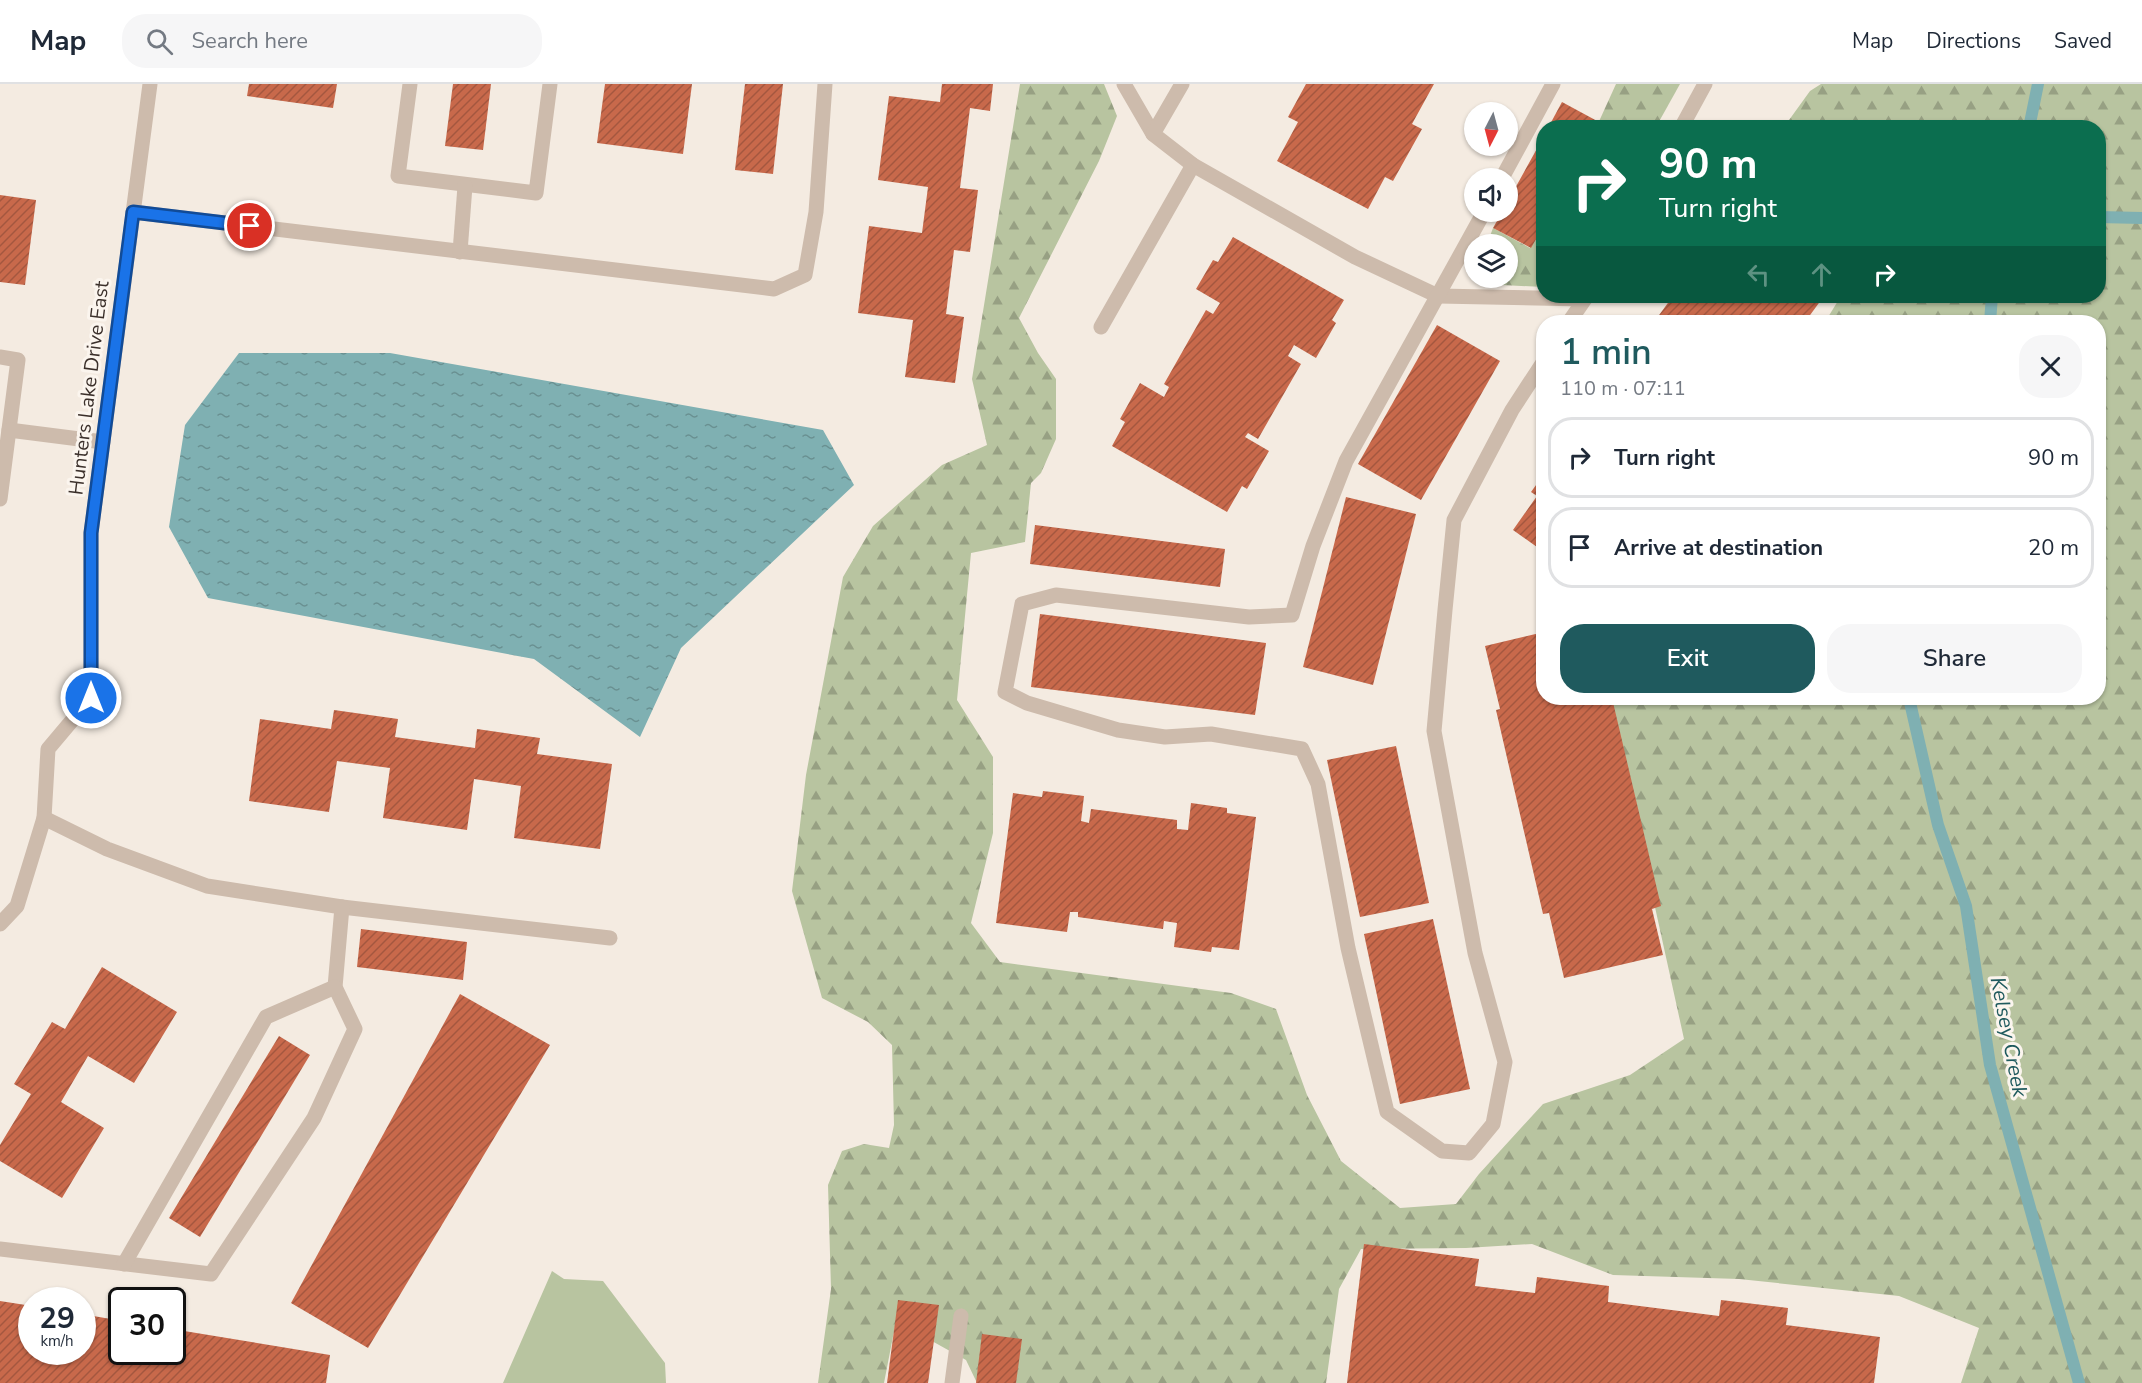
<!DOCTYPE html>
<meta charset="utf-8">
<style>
body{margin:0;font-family:"Nunito Sans",sans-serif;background:#f6f6f7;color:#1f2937;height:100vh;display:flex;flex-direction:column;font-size:22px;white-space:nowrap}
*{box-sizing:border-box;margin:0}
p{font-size:20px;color:#747a83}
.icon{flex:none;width:33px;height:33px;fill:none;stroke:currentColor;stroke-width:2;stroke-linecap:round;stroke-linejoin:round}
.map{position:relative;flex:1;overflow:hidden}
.details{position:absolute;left:1536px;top:231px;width:570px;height:390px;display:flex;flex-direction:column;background:#fff;border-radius:24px;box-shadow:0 2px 4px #0004}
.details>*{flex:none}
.top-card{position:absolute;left:1536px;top:36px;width:570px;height:183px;border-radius:24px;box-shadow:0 2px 4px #0004;background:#0b6e4f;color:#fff;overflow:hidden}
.needle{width:39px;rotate:186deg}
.fabs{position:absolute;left:1464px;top:18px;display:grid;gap:12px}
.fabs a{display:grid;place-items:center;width:54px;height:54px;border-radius:50%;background:#fff;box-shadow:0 2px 4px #0004;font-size:30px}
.speed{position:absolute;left:18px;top:1203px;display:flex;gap:12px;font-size:30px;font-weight:700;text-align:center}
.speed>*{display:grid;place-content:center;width:78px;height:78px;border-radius:50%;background:#fff;box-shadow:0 2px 4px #0004;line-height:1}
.speed small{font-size:15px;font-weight:400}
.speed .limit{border:3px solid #111;border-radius:9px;background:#fff;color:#111}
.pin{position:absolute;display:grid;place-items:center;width:51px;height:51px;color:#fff;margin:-26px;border:3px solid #fff;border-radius:50%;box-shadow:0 2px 6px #0007}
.me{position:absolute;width:66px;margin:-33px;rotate:0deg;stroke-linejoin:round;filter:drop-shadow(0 0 4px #0008)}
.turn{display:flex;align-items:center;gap:21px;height:126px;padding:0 24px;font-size:27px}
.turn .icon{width:78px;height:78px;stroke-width:2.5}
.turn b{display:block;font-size:42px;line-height:51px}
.lanes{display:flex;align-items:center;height:57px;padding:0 24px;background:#0003;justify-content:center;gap:30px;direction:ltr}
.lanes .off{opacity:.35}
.round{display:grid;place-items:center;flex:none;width:63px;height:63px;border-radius:24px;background:#f6f6f7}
.overview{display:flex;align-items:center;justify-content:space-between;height:102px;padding:0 24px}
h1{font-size:36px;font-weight:600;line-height:45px;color:#1f5a5e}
.primary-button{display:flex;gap:12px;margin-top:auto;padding:12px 24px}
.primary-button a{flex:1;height:69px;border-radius:24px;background:#1f5a5e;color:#fff;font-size:24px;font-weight:600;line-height:69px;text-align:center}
.primary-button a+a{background:#f6f6f7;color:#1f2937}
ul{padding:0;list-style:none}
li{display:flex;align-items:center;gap:18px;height:81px;margin:0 12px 9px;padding:0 12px;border:3px solid #e0e1e3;border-radius:24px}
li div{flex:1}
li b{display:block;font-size:22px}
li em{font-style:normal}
header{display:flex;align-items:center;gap:36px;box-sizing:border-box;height:84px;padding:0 30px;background:#fff;border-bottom:2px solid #e0e1e3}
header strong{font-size:28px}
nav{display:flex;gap:33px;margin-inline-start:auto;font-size:21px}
.search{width:420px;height:54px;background:#f6f6f7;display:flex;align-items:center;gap:15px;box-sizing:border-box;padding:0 21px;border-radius:24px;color:#747a83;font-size:22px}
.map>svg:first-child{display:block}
.forest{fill:url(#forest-firs)}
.pitch{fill:#b8c4a0}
.water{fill:url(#water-ripples)}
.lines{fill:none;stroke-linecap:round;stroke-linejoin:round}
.stream{stroke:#7fb0b2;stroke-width:12}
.building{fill:url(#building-hatch)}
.service{stroke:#cdbbac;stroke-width:15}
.minor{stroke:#cdbbac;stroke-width:15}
.route-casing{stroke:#114b97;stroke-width:15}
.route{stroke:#1a73e8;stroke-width:10}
.labels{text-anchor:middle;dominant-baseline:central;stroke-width:6;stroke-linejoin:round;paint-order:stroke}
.street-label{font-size:20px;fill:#3b302b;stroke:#fbf5ee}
.water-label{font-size:21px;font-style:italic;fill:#1f5a5e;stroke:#fbf5ee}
</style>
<header>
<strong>Map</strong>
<div class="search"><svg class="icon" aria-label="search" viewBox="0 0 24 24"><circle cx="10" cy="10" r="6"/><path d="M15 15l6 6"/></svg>Search here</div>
<nav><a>Map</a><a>Directions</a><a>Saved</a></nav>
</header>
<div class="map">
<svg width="2142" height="1299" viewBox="0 0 2142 1299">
<defs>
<pattern id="forest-firs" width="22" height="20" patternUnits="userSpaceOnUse" patternTransform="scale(1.5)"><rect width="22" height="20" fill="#b8c4a0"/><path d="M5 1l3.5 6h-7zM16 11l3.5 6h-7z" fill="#97a083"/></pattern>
<pattern id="water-ripples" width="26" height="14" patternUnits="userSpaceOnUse" patternTransform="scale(1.5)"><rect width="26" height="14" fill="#7fb0b2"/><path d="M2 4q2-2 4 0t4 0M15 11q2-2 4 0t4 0" fill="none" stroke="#699091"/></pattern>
<pattern id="building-hatch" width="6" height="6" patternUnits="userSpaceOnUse" patternTransform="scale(1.5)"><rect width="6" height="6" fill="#c8694b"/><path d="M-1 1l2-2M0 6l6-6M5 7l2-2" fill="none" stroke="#a4573f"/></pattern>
</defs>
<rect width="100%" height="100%" fill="#f4ebe1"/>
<!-- forest -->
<g class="forest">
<polygon points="1020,0 1104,0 1117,32 1099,77 1019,234 1038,269 1056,295 1056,355 1041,389 1031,399 1025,458 971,469 957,616 993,673 993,749 971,839 1000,878 1231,909 1276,925 1307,1011 1341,1077 1400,1124 1456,1120 1479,1090 1543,1020 1630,991 1684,955 1609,614 2098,614 2098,238 1825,238 1841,212 2098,212 2098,44 1784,43 1810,7 1821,0 2142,0 2142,1299 1961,1299 1979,1244 1899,1212 1739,1195 1613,1191 1532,1160 1466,1164 1361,1165 1339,1205 1326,1299 977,1299 966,1276 896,1237 884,1299 818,1299 831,1205 828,1101 842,1067 864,1060 889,1064 894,1041 892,961 868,938 822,914 792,807 806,691 843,493 873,442 942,381 987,361 972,295"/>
<polygon points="1616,0 1680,0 1656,43 1596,44"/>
<polygon points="1543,141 1543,203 1502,201 1479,194 1508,194 1508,160 1487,160 1493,144 1530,164"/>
</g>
<!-- pitch -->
<polygon class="pitch" points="552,1187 564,1195 603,1197 665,1279 666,1299 503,1299"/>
<!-- water -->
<polygon class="water" points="239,269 390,269 823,346 854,401 681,564 640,653 534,575 208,514 169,443 185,341"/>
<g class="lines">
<!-- stream -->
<g class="stream">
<polyline points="2029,44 2038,0"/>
<polyline points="2098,133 2142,134"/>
<polyline points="1990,238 1992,212"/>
<polyline points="1909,614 1938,741 1966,822 1990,981 2079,1299"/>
</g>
</g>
<!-- building -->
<g class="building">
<polygon points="249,0 337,0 333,24 247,12"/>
<polygon points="453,0 491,0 483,66 445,62"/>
<polygon points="605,0 692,0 683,70 597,59"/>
<polygon points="745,0 783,0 773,90 735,86"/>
<polygon points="942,0 993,0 990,27 970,24 960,104 978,106 970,168 954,166 946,230 964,233 955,299 905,293 913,236 858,229 869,142 922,149 928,103 878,96 889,12 940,18"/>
<polygon points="1306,0 1434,0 1412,40 1422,45 1393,97 1385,93 1368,125 1277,77 1298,38 1288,33"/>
<polygon points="1562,18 1599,38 1596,44 1548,44"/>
<polygon points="1544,52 1544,141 1531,164 1493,144 1502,128 1508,128 1508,117"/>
<polygon points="0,111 36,116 25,201 0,198"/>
<polygon points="1233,153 1344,216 1332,236 1336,239 1316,274 1294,261 1288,272 1301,280 1258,355 1248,349 1245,353 1269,367 1247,405 1242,402 1227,428 1112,362 1125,338 1120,335 1140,299 1164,313 1169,303 1164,300 1206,226 1213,230 1220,219 1196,205 1213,176 1218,178"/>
<polygon points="1673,212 1681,213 1824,212 1805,238 1654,238"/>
<polygon points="1437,241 1500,277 1421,416 1358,380"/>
<polygon points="1544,390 1544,468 1513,446 1537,412 1531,408"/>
<polygon points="1346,413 1416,430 1373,601 1303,583"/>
<polygon points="1035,441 1225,465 1220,503 1030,480"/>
<polygon points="1040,530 1266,559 1255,631 1031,603"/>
<polygon points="1544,548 1544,614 1612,614 1661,822 1652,825 1663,871 1564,894 1549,829 1543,830 1496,626 1500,625 1485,562"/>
<polygon points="334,626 398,635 395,653 475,664 477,645 540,654 537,670 612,680 600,765 514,754 521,702 474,695 467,746 383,734 390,684 337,677 329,728 249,717 260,635 331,645"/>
<polygon points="1396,662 1429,819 1360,833 1327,676"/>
<polygon points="1043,707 1084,712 1081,737 1089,739 1091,725 1177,736 1177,745 1188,746 1191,719 1227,724 1227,729 1256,733 1239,866 1212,863 1211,868 1174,863 1177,839 1164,837 1163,845 1078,833 1078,828 1070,828 1067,848 996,839 1013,709 1042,713"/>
<polygon points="1433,835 1470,1005 1400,1020 1364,850"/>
<polygon points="361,845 467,858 463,896 357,883"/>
<polygon points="102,883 177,928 134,999 88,972 61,1018 104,1044 62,1114 0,1077 0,1061 31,1010 14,1000 52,938 65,945"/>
<polygon points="460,910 550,961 368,1264 291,1219"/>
<polygon points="279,952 310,971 200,1153 169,1134"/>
<polygon points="1364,1160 1479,1175 1475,1202 1535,1209 1537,1193 1609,1202 1608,1218 1719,1232 1721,1216 1788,1224 1786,1241 1880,1253 1874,1299 1347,1299"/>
<polygon points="898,1216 939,1221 928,1299 887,1299"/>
<polygon points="0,1217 32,1222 32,1268 82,1268 82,1230 122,1237 122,1268 172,1268 172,1245 330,1271 326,1299 0,1299"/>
<polygon points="982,1250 1022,1255 1016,1299 976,1299"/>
</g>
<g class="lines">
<!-- service -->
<g class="service">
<polyline points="410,0 398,92 536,109 550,0"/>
<polyline points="1124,0 1153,50"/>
<polyline points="1182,0 1153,50 1193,81 1355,173 1438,212 1584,215"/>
<polyline points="1681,44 1705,0"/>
<polyline points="1502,94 1553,0"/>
<polyline points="133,128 774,205 805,191 816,128 825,0"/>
<polyline points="1484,128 1346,377 1313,462 1292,531 1249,533 1056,511 1022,520 1005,608 1027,619 1118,646 1165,653 1211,650 1302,665 1318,700 1348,864 1387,1028 1442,1067 1469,1069 1493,1040 1505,978 1475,869 1434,647 1445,526 1454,436 1512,326 1544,277"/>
<polyline points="460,168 465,102"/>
<polyline points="1569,238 1587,212"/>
<polyline points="1101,243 1193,81"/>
<polyline points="0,273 18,276 0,415"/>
<polyline points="9,346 103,358"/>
<polyline points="342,823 610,854"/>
<polyline points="0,840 17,822 44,734 48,665 91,614"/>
<polyline points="0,1165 211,1190 314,1034 355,945 335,903 342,823 207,802 107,765 44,734"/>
<polyline points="124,1180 266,933 335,903"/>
<polyline points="952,1299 961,1232"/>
</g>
<!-- minor -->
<polyline class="minor" points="91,614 91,449 150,0"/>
</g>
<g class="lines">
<defs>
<polyline id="route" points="91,614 91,449 133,128 250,142"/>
</defs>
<!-- route casing -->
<use href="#route" class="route-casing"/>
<!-- route -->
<use href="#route" class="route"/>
</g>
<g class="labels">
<!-- street labels -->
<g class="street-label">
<text transform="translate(89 304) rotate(-83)">Hunters Lake Drive East</text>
</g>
<!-- water labels -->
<g class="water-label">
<text transform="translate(2009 953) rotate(79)">Kelsey Creek</text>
</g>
</g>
</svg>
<div class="fabs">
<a><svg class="needle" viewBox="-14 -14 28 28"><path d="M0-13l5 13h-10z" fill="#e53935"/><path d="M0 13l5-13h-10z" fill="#747a83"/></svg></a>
<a><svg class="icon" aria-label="sound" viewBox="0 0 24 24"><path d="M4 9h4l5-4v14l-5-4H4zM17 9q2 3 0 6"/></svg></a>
<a><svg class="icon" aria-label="layers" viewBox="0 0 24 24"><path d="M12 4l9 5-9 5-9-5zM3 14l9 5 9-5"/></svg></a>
</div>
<div class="speed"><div>29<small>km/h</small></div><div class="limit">30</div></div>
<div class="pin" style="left:250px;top:142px;background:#d93025"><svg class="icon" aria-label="arrive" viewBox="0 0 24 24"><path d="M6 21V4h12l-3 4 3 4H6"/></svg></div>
<svg class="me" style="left:91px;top:614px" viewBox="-20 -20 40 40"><circle r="17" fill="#1a73e8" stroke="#fff" stroke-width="3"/><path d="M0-11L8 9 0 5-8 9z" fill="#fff"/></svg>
<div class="top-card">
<div class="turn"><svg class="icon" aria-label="right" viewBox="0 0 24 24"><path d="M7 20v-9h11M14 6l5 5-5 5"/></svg><div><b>90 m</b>Turn right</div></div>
<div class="lanes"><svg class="icon off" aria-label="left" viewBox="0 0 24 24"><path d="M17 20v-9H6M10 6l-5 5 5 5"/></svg><svg class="icon off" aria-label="ahead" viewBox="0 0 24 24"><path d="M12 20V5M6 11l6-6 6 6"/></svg><svg class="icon" aria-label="right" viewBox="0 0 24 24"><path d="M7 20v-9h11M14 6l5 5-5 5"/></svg></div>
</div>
<section class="details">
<div class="overview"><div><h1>1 min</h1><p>110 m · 07:11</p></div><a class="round"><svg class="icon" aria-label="close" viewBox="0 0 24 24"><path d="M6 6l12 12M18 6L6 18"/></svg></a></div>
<ul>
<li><svg class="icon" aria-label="right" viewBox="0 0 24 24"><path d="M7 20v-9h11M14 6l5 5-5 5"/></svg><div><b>Turn right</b></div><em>90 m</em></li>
<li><svg class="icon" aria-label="arrive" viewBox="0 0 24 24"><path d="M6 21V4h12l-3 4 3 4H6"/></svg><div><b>Arrive at destination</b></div><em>20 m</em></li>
</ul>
<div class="primary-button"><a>Exit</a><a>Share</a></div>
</section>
</div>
